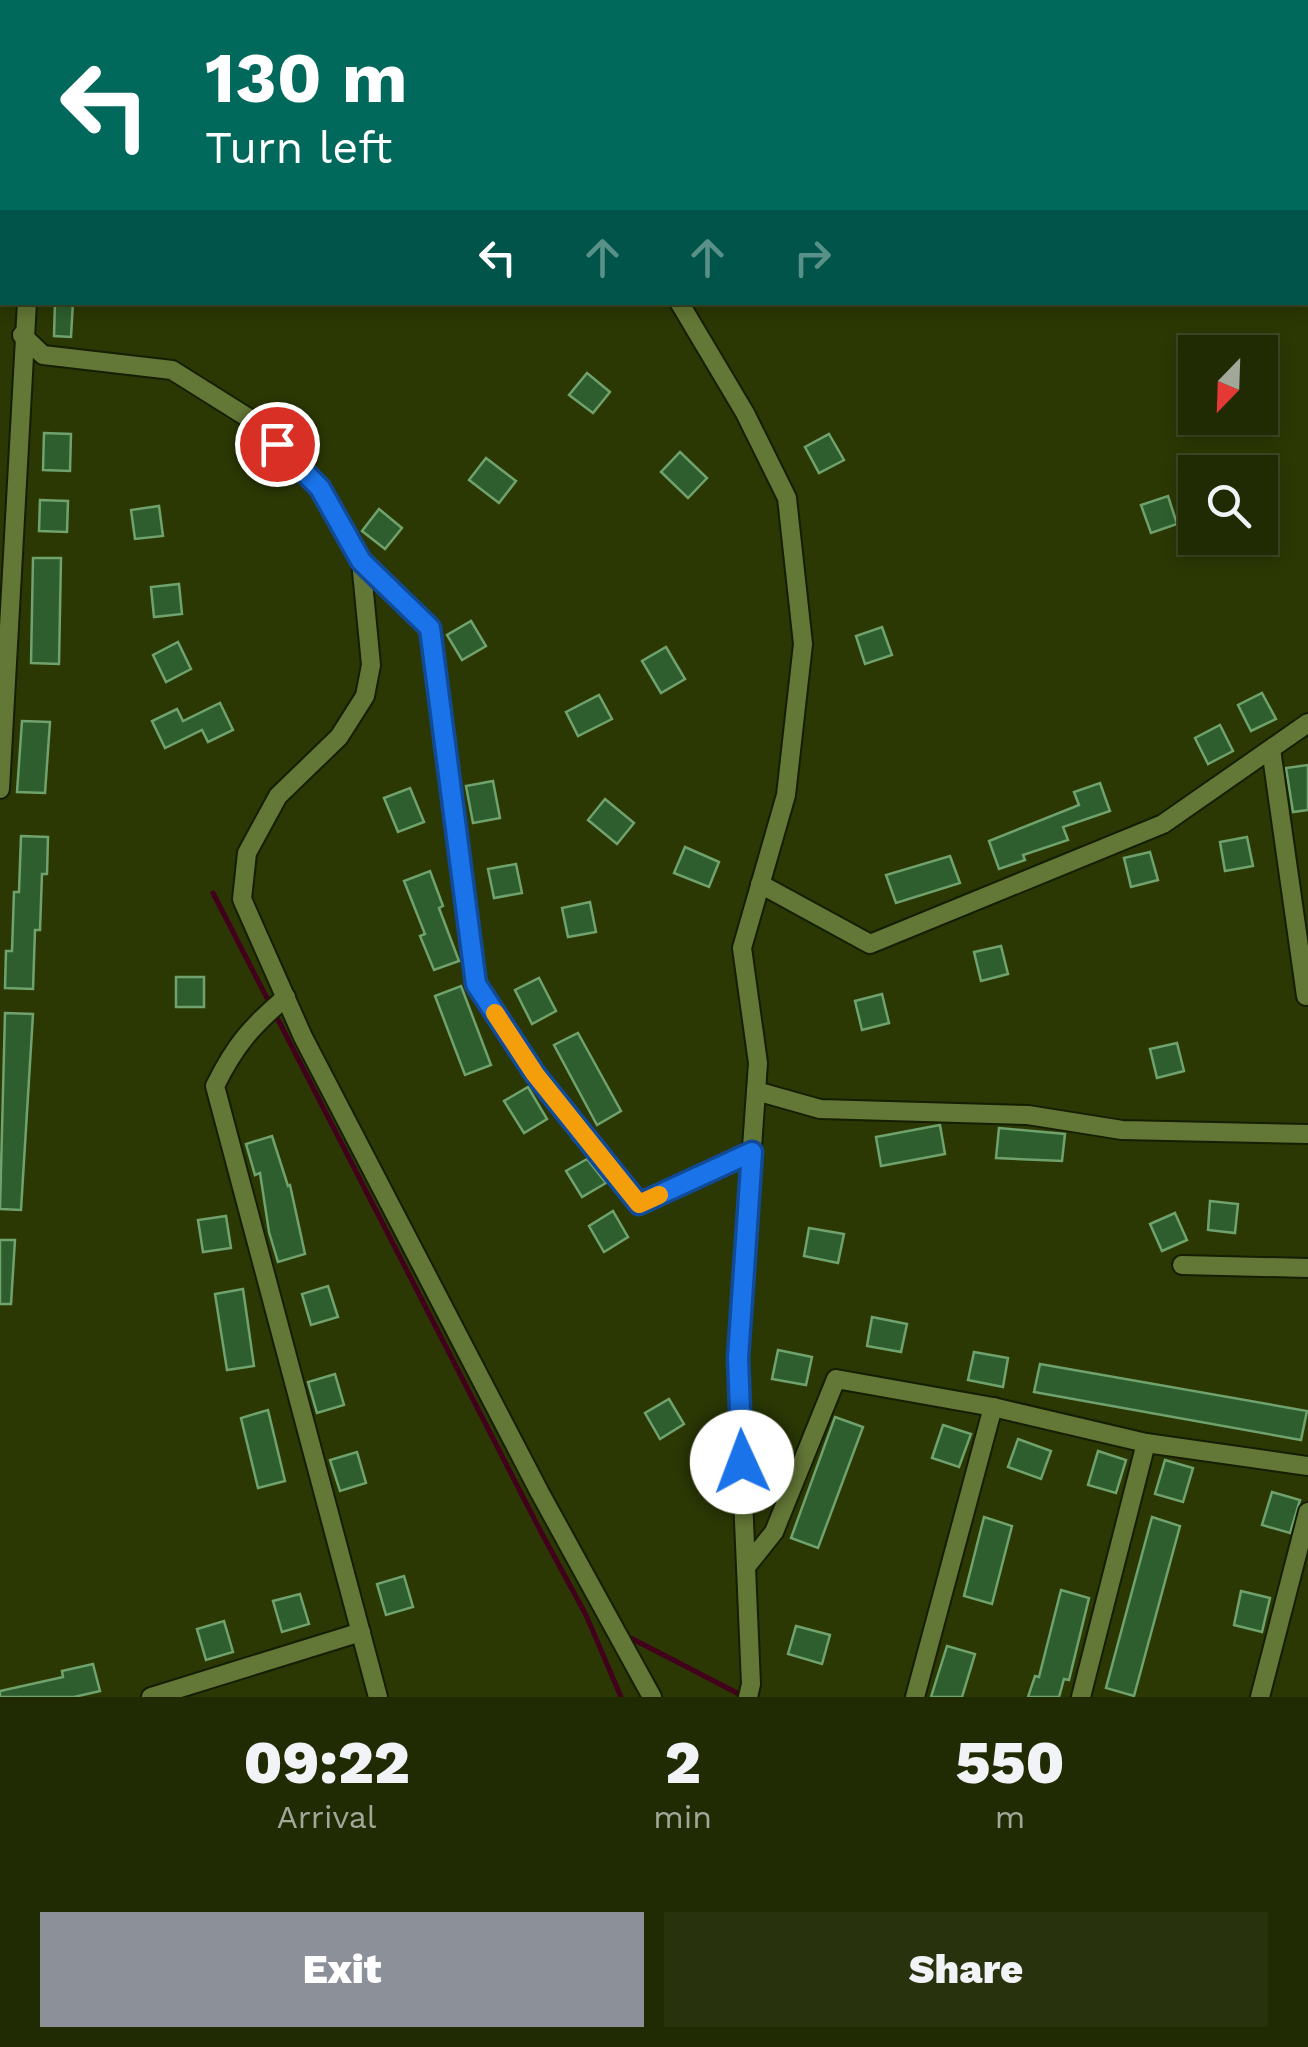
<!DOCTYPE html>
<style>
body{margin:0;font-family:"Work Sans",sans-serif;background:#28320d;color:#f1f3f6;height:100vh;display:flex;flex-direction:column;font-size:38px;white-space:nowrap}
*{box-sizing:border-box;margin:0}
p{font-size:32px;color:#a2a79a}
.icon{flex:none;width:55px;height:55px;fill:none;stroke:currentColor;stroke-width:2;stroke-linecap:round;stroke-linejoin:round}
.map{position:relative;height:1697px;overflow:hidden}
.side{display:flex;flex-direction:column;background:#202a03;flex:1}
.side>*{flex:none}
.banner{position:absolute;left:0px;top:0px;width:1310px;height:305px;box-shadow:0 5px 15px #0003,0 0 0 2px #3d4625;background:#00695c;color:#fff;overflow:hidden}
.needle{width:65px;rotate:203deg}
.buttons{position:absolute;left:1178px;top:335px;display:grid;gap:20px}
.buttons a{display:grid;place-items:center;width:100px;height:100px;border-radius:0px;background:#202a03;box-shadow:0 5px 15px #0003,0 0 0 2px #3d4625;font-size:50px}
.pin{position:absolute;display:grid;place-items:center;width:85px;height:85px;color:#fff;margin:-42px;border:5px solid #fff;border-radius:50%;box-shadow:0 2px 10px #0007}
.me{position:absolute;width:110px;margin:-55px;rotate:358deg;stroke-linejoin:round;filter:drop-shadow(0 0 8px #0008)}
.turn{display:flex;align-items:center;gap:35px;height:210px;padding:0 40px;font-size:45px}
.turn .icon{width:130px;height:130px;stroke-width:2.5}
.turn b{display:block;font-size:70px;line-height:85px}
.lanes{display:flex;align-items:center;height:95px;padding:0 40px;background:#0003;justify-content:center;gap:50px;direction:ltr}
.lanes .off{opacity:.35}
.eta{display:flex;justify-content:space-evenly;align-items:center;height:170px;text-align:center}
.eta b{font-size:60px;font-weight:800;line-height:70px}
.primary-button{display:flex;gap:20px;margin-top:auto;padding:20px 40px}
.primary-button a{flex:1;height:115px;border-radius:0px;background:#8c9099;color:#fff;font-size:40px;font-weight:800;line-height:115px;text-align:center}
.primary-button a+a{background:#28320d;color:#f1f3f6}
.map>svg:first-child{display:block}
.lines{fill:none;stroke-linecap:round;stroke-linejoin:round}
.stream{stroke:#43001c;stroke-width:5}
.building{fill:#2e5e2d;stroke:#70a26d;stroke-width:2.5}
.minor-casing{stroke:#151e00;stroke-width:22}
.major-casing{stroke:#151e00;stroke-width:28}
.minor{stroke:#637736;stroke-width:18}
.major{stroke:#55a783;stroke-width:22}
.route-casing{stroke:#114b97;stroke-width:25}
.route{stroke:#1a73e8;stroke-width:18}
.slow{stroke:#f59e0b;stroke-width:18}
</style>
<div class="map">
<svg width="1308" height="1697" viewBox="0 0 1308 1697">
<rect width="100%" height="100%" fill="#2b3804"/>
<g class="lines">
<!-- stream -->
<g class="stream">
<polyline points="0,155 2,155"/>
<polyline points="213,893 540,1530 586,1615 621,1697"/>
<polyline points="625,1635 739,1694"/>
</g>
</g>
<!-- building -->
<g class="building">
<polygon points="55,302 73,302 71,337 54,336"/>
<polygon points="587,373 610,392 593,413 569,395"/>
<polygon points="44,433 71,434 70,471 43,470"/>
<polygon points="829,434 844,460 819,473 805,447"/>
<polygon points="680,452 707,478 688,498 661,472"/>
<polygon points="486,458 516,481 499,503 469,480"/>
<polygon points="1168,496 1177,524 1151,533 1141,505"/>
<polygon points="40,500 68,501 67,532 39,531"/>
<polygon points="159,506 163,536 135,539 131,510"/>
<polygon points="379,509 402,528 385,549 362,531"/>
<polygon points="33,558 61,558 59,664 31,663"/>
<polygon points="179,584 182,614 154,617 151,587"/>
<polygon points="471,621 486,646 462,660 447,635"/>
<polygon points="882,627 892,655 865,664 856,636"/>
<polygon points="178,642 191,669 166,682 153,655"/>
<polygon points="666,647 685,679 661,693 642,661"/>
<polygon points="1262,693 1276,719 1251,731 1238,705"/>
<polygon points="599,695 612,719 578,736 566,712"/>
<polygon points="220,703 233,730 208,742 202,730 165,748 152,721 177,709 183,721"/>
<polygon points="22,721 50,722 45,793 17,792"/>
<polygon points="1220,725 1233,751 1208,764 1195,738"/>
<polygon points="1308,765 1308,810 1293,812 1286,768"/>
<polygon points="493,781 500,818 473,823 466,786"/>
<polygon points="1100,783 1110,811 1063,827 1068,840 1023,855 1025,860 999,869 989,841 1079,805 1074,792"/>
<polygon points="410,788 424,822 398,832 384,798"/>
<polygon points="605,799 634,823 617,844 588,820"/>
<polygon points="21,836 48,837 47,874 42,874 40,930 35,930 33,989 5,988 6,951 12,951 14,892 19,892"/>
<polygon points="1247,837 1253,866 1225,871 1220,842"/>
<polygon points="685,847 719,862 709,887 674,873"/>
<polygon points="1150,852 1158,880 1131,887 1124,858"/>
<polygon points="950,856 960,883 896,903 886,875"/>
<polygon points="516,864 522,893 494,898 488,869"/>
<polygon points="430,871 443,906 439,908 459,961 434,970 420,936 425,934 404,881"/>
<polygon points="590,902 596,932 568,937 562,908"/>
<polygon points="1001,946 1008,974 981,981 974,952"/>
<rect x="176" y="977" width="28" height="30"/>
<polygon points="539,978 556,1011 532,1024 515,990"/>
<polygon points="461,986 491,1065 465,1075 435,996"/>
<polygon points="882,994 889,1023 862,1030 855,1001"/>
<polygon points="5,1013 33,1014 21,1210 0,1209"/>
<polygon points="578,1033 621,1111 597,1125 554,1045"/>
<polygon points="1177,1043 1184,1071 1157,1078 1150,1049"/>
<polygon points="528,1087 547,1119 524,1133 504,1101"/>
<polygon points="940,1125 945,1154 881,1166 876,1137"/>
<polygon points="999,1128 1065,1134 1062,1161 996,1158"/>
<polygon points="272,1136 288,1186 290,1185 305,1254 278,1262 269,1232 260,1173 255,1175 246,1144"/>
<polygon points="587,1159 606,1183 582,1197 566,1171"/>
<polygon points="1210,1201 1238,1204 1235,1233 1208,1230"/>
<polygon points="613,1211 628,1237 604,1252 589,1226"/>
<polygon points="1175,1213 1187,1240 1162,1251 1150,1224"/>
<polygon points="226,1216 231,1248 203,1252 198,1220"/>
<polygon points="809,1228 844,1234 838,1263 804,1256"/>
<polygon points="0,1240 15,1240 11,1304 0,1304"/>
<polygon points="328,1286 338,1317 311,1325 302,1294"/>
<polygon points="243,1289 254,1366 227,1370 215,1294"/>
<polygon points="872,1317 907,1324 901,1352 867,1346"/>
<polygon points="778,1350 812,1357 806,1385 772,1379"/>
<polygon points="974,1352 1008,1358 1003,1387 968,1380"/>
<polygon points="1040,1364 1307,1411 1301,1440 1034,1392"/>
<polygon points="335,1374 344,1405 317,1413 308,1382"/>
<polygon points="669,1399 684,1424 660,1439 645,1413"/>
<polygon points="268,1410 285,1481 258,1488 241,1418"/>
<polygon points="835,1417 863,1427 818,1548 791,1538"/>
<polygon points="943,1425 971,1434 959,1467 932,1458"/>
<polygon points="1018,1439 1051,1451 1041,1479 1008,1467"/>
<polygon points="1098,1451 1126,1460 1116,1493 1088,1485"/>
<polygon points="357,1452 366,1483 340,1491 330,1460"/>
<polygon points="1165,1460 1193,1468 1183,1502 1155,1494"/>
<polygon points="1272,1492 1300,1500 1290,1533 1262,1525"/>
<polygon points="984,1517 1012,1526 992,1604 964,1596"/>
<polygon points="1152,1517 1180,1526 1134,1696 1106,1688"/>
<polygon points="404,1576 413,1607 386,1615 377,1584"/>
<polygon points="1061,1590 1089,1598 1069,1680 1064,1679 1059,1697 1028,1697 1035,1676 1039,1677"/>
<polygon points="1241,1591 1270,1598 1262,1632 1234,1625"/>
<polygon points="300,1594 309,1624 282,1632 273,1601"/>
<polygon points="224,1621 233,1652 206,1660 197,1629"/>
<polygon points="796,1626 830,1635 822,1664 788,1654"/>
<polygon points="947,1646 975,1654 962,1697 931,1697"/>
<polygon points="93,1664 100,1691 74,1697 0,1697 0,1691 63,1677 62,1671"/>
</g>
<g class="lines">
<defs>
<g id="minor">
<polyline points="423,0 425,2"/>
<polyline points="1230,2 1232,0"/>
<polyline points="679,302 745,413 787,498 803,644 786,795 742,948 758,1063 737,1358 751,1684 748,1697"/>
<polyline points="22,335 43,355 172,370 255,422 320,488 361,561 430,628 476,984 535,1073 639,1204 752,1152"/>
<polyline points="361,561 371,665 365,696 339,737 278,796 247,853 242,899 303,1037 540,1493 652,1697"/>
<polyline points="1271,749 1306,996"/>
<polyline points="0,789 27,302"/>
<polyline points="760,884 870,944 1163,824 1308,723"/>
<path d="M 286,997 C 252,1026 235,1045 215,1086 L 378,1697"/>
<polyline points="756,1091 820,1109 1028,1115 1122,1130 1308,1134"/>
<polyline points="1182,1265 1308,1268"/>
<polyline points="746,1567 774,1532 836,1379 993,1407 1146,1443 1308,1466"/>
<polyline points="151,1697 361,1632"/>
<polyline points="915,1697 993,1407"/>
<polyline points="1081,1697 1146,1443"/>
<polyline points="1260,1697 1308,1512"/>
</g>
<polyline id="major" points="0,206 2,206"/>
</defs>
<!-- minor casing -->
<use href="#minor" class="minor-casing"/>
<!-- major casing -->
<use href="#major" class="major-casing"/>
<!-- minor -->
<use href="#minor" class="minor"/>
<!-- major -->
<use href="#major" class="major"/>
</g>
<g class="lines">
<defs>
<polyline id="route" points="277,444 320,488 361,561 430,628 476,984 535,1074 639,1204 752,1152 738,1358 742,1462"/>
</defs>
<!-- route casing -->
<use href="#route" class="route-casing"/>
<!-- route -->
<use href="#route" class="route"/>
<!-- slow -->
<polyline class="slow" points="495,1013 535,1074 639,1204 659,1195"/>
</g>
</svg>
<div class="buttons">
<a><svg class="needle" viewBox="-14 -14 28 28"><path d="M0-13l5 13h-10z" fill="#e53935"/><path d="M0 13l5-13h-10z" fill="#a2a79a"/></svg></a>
<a><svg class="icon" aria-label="search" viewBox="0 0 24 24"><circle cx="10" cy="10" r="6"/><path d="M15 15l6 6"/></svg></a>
</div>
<div class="pin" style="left:277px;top:444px;background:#d93025"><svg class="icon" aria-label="arrive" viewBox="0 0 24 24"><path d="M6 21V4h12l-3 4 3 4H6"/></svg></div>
<svg class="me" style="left:742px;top:1462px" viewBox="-20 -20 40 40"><circle r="19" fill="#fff"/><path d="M0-13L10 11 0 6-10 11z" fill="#1a73e8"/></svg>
<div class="banner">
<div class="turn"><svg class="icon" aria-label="left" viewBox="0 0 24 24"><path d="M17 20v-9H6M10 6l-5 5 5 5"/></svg><div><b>130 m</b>Turn left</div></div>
<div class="lanes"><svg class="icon" aria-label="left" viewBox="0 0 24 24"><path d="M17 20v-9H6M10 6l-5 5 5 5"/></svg><svg class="icon off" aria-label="ahead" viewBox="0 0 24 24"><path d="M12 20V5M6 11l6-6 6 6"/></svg><svg class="icon off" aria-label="ahead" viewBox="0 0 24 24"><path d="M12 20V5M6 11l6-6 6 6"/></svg><svg class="icon off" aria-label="right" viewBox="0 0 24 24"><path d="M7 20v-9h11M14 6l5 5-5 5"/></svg></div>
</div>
</div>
<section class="side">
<div class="eta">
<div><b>09:22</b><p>Arrival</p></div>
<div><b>2</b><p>min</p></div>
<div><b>550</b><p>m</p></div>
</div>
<div class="primary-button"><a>Exit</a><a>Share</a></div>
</section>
